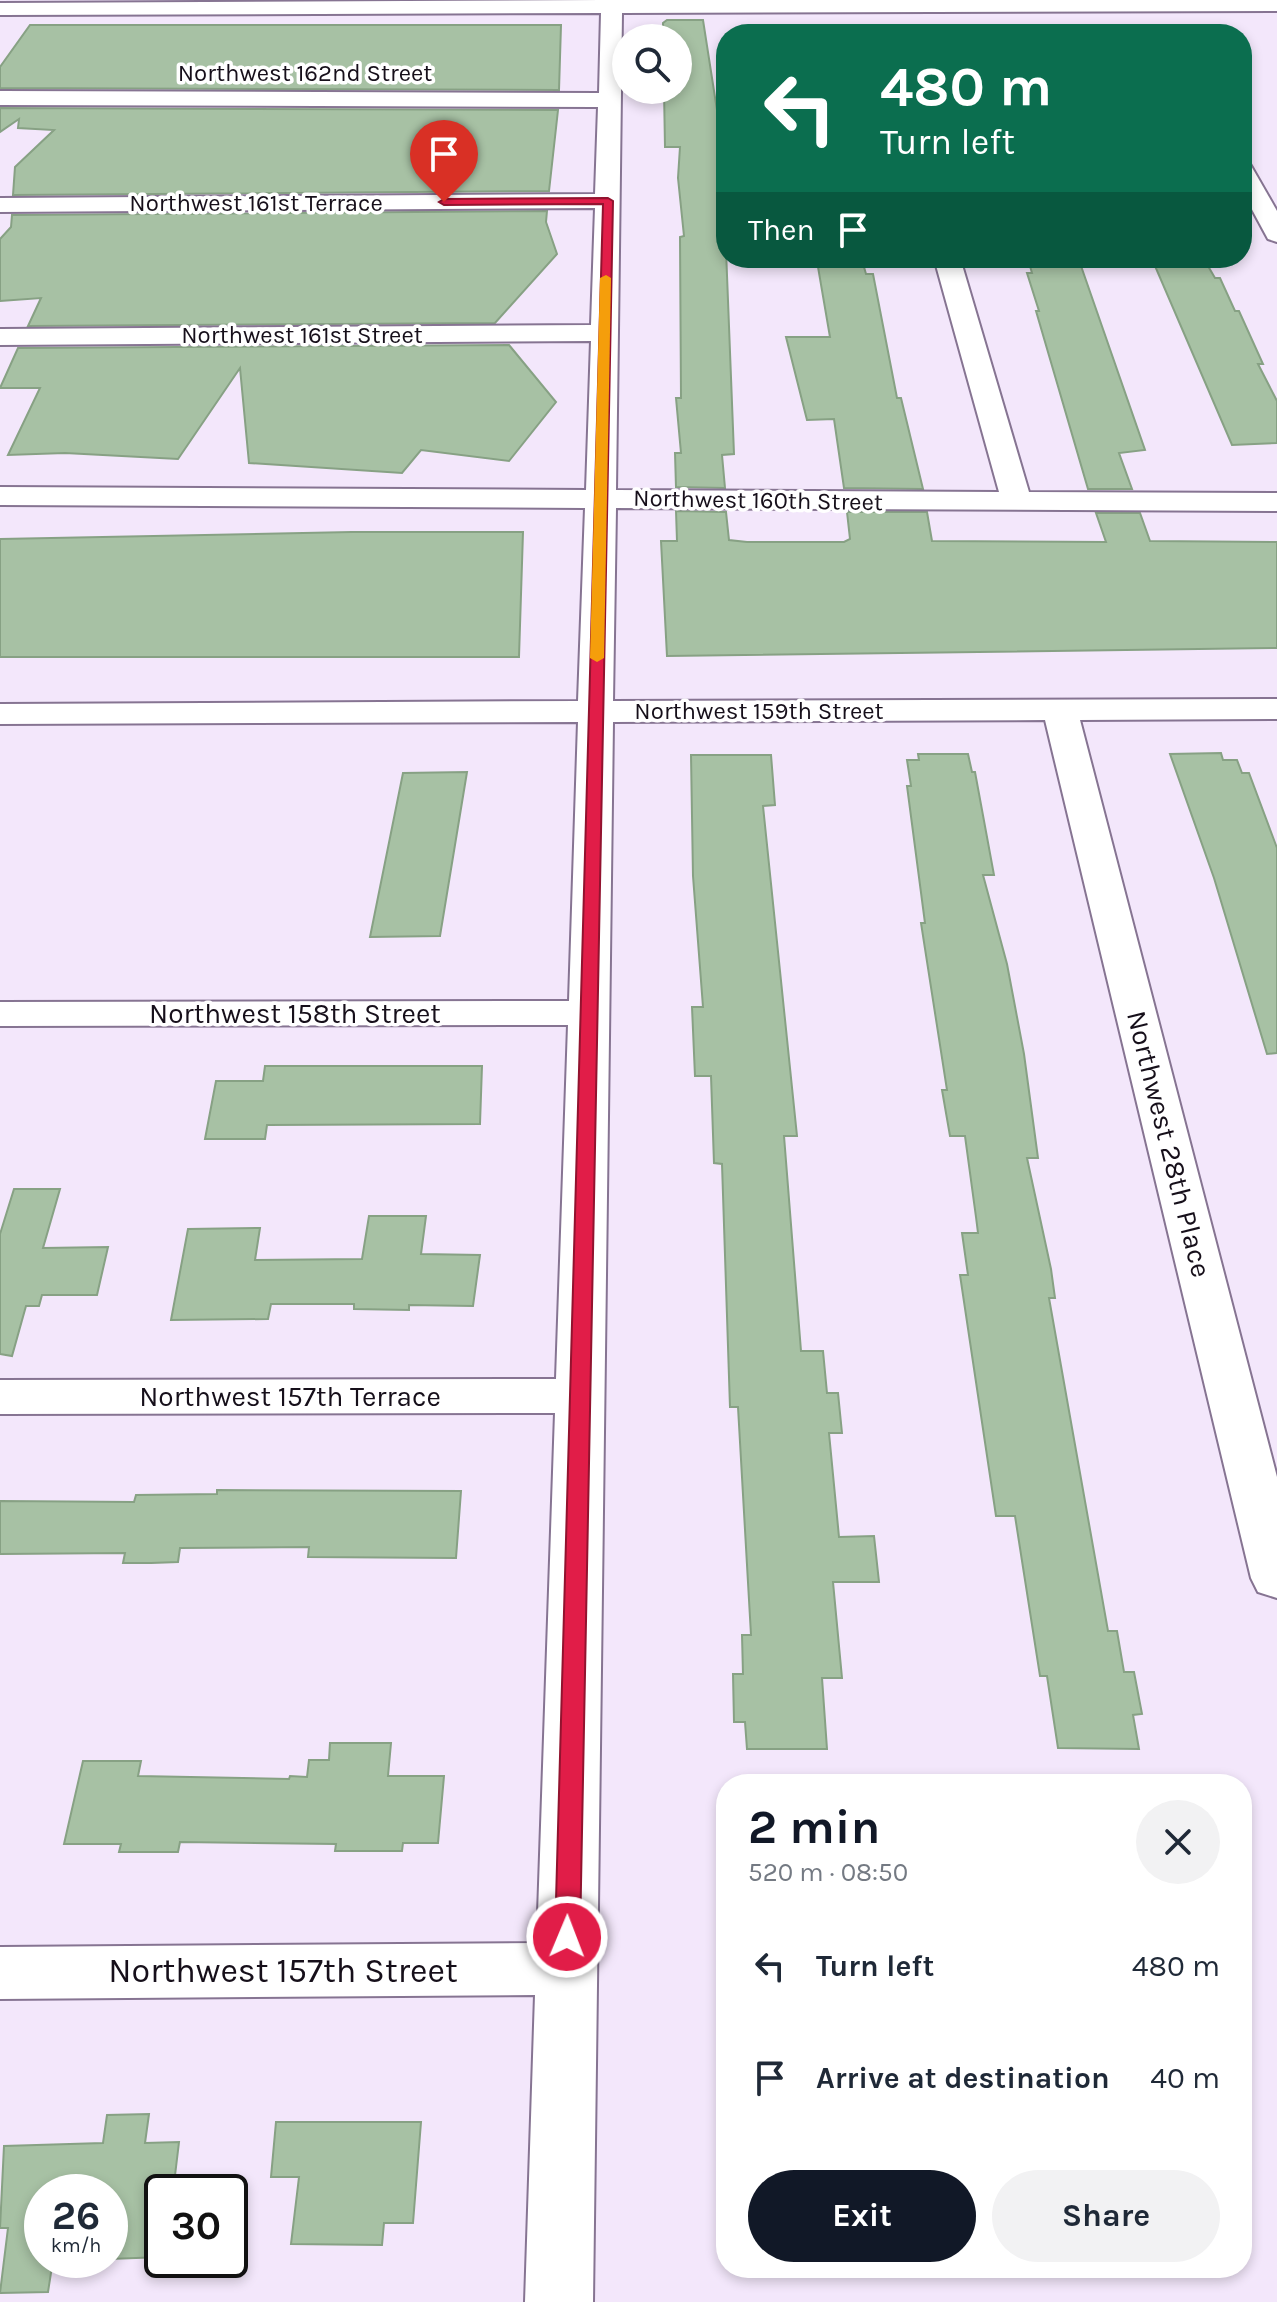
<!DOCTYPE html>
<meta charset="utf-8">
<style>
body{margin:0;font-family:Karla,sans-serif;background:#f2f2f3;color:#1f2937;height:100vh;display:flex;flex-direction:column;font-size:30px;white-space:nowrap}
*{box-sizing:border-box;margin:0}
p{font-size:26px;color:#747a83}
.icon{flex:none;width:44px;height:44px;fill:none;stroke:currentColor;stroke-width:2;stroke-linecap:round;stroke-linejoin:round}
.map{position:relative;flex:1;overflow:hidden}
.sheet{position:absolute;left:716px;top:1774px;width:536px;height:504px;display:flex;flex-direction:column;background:#fff;border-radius:32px;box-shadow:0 4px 12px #0003}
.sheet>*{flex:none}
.banner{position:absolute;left:716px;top:24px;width:536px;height:244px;border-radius:32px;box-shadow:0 4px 12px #0003;background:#0b6e4f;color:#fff;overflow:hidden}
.tools{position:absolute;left:612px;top:24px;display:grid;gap:16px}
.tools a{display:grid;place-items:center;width:80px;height:80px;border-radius:50%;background:#fff;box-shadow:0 4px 12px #0003;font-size:40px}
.speed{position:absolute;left:24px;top:2174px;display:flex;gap:16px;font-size:40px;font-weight:700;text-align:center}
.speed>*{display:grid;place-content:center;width:104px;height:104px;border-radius:50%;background:#fff;box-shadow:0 4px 12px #0003;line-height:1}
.speed small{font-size:20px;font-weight:400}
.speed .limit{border:4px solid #111;border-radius:12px;background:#fff;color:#111}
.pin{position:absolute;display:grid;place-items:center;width:68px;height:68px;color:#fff;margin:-82px -34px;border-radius:50% 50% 50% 0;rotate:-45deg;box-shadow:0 0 8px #0007}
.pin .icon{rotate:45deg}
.me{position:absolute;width:88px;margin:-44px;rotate:1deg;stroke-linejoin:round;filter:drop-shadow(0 0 6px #0008)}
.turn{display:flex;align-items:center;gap:28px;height:168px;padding:0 32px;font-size:36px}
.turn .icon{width:104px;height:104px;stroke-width:2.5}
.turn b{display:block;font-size:56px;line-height:68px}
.then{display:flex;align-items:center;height:76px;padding:0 32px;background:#0003;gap:16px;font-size:30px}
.round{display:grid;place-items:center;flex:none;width:84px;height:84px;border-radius:42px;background:#f2f2f3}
.summary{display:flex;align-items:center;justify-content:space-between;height:136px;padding:0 32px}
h1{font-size:48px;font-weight:700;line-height:60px;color:#111827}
.action{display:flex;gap:16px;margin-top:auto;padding:16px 32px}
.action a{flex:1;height:92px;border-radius:48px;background:#111827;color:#fff;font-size:32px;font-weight:700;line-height:92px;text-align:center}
.action a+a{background:#f2f2f3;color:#1f2937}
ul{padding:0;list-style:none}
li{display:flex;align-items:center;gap:24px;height:112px;padding:0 32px}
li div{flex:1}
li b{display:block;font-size:30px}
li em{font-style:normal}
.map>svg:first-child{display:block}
.building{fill:#a7c1a4;stroke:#87a184;stroke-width:2}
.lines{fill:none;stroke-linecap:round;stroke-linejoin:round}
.street-casing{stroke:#867492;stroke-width:4}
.street{fill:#fff;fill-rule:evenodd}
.route{fill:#e11d48;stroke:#92132f;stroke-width:2}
.slow{fill:#f59e0b}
.labels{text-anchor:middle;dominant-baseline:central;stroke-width:7;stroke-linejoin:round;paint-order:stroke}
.far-street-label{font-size:24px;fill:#160f1a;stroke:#fff}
.street-label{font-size:28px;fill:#160f1a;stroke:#fff}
.near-street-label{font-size:34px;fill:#160f1a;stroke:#fff}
</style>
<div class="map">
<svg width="1277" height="2302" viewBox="0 0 1277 2302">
<rect width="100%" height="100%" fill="#f3e7fb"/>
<!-- building -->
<g class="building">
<polygon points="667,20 703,20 726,168 723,173 734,454 722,455 725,488 676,487 675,453 681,453 676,398 681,398 680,237 684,236 678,178 680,147 665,147 664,90 678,90 678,38 663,38 663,23"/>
<polygon points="30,25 561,25 559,90 0,88 0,67"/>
<polygon points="0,108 558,110 549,191 13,195 15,167 54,130 18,128 19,119 0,132"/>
<polygon points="547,211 546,222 557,254 495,323 28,326 41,298 0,301 0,239 11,227 12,215"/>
<polygon points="1030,266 1081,266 1145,450 1119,453 1132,489 1088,489 1036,311 1039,311 1027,273 1032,273"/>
<polygon points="1155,266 1208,266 1215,278 1220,278 1235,311 1239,311 1263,364 1258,364 1277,401 1277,443 1232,445"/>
<polygon points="818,267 864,267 866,274 873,274 897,398 901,398 923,489 844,488 834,419 807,420 786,337 830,337"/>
<polygon points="509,345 556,402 509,461 421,450 402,473 249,463 240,368 178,459 65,453 8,455 40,388 0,388 18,348"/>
<polygon points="676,511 726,512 729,540 747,542 844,542 850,539 847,512 927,512 932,541 1106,542 1096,513 1140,513 1150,541 1277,542 1277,648 667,656 661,541 677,541"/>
<polygon points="352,532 523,532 519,657 0,657 0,539"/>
<polygon points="1221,753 1223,760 1237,760 1242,773 1249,773 1277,848 1277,1053 1267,1054 1214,878 1170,754"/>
<polygon points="918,754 968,754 972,772 975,772 994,875 983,875 1007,964 1024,1054 1038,1158 1027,1158 1051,1269 1055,1298 1049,1298 1108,1631 1117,1631 1124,1672 1134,1672 1142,1714 1133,1715 1139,1749 1058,1748 1047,1676 1040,1676 1015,1516 996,1516 960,1275 968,1275 962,1233 978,1233 976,1217 965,1136 950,1136 942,1090 947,1090 921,923 925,923 907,786 911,786 907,760 919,760"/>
<polygon points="691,755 771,755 775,805 763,806 797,1136 784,1136 801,1351 823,1351 827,1393 838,1393 842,1433 829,1433 839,1537 874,1536 879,1582 833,1582 842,1678 822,1678 827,1749 747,1749 745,1722 734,1722 733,1674 743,1674 742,1635 751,1635 738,1407 730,1407 722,1164 714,1163 711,1076 695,1076 692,1007 703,1007 693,876"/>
<polygon points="467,772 440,936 370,937 403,773"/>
<polygon points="265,1066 482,1066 480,1124 267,1125 265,1139 205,1139 216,1081 263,1081"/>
<polygon points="14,1189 60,1189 43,1248 108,1247 97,1295 42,1295 39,1306 26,1306 12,1356 0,1354 0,1234"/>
<polygon points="369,1216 426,1216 421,1254 480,1255 473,1306 409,1305 409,1310 354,1309 354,1304 271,1304 268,1319 171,1320 188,1229 260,1228 255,1260 362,1259"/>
<polygon points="217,1490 461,1491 456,1558 308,1557 309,1547 180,1548 178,1562 151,1563 123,1563 125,1553 0,1554 0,1501 134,1502 136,1495 217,1494"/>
<polygon points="330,1743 391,1743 388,1776 444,1776 438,1843 403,1843 402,1851 335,1851 336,1844 180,1842 178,1852 119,1852 121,1844 64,1844 83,1761 141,1761 138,1776 289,1779 290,1776 307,1777 309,1760 329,1760"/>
<polygon points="149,2114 145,2143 179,2142 173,2192 162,2192 162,2257 110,2259 110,2192 42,2192 42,2260 62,2260 53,2260 48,2292 0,2293 8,2228 0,2228 4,2146 103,2143 107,2115"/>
<polygon points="276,2122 421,2122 413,2223 384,2223 382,2245 291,2244 299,2177 271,2177"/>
</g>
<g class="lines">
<defs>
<g id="street">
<polygon points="602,0 1277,0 1277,11 622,13 616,490 999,492 934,258 960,258 1029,492 1277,493 1277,511 616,508 613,701 1277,699 1277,719 1080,720 1277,1477 1277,1598 1258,1592 1251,1578 1045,720 613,722 593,2302 525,2302 535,1995 0,1999 0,1947 537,1943 555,1413 0,1414 0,1380 556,1379 568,1025 0,1026 0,1002 569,1001 578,722 0,724 0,704 578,701 585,508 0,505 0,487 586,490 591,341 0,345 0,329 591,325 595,208 0,212 0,198 595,194 598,107 0,105 0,91 599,93 601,13 0,15 0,3"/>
<polygon points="1242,162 1250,164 1277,211 1277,242 1268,239 1242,191"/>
</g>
</defs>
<!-- street casing -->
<use href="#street" class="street-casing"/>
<!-- street -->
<use href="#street" class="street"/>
</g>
<!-- route -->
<polygon class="route" points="608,198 613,201 580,1937 576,1945 567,1948 558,1945 555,1937 603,204 444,205 439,202 444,199"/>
<!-- slow -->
<polygon class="slow" points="606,275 611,278 604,658 597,662 590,658 600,278"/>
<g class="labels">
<!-- far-street labels -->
<g class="far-street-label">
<text x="305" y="73">Northwest 162nd Street</text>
<text x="256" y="203">Northwest 161st Terrace</text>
<text x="302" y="335">Northwest 161st Street</text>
<text transform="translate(758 500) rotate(1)">Northwest 160th Street</text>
<text x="759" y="711">Northwest 159th Street</text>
</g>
<!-- street labels -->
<g class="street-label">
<text x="295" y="1013">Northwest 158th Street</text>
<text transform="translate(1169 1144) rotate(76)">Northwest 28th Place</text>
<text x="290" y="1396">Northwest 157th Terrace</text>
</g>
<!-- near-street labels -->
<g class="near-street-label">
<text x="283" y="1971">Northwest 157th Street</text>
</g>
</g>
</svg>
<div class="tools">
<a><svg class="icon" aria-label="search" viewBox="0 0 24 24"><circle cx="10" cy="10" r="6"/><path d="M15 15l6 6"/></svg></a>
</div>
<div class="speed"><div>26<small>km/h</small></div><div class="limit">30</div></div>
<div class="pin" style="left:444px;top:202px;background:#d93025"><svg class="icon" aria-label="arrive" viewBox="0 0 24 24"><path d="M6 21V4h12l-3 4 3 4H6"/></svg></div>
<svg class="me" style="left:567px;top:1937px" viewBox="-20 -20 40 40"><circle r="17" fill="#e11d48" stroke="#fff" stroke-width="3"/><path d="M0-11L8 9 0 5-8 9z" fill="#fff"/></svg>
<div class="banner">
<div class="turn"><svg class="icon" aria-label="left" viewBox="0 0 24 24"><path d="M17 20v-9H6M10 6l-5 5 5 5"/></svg><div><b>480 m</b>Turn left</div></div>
<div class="then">Then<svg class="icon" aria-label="arrive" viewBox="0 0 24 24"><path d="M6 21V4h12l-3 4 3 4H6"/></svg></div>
</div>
<section class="sheet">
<div class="summary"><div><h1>2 min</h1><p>520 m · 08:50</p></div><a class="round"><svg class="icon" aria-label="close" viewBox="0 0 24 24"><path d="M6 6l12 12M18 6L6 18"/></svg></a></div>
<ul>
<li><svg class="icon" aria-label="left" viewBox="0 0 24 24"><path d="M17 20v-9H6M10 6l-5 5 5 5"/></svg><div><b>Turn left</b></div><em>480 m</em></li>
<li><svg class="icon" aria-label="arrive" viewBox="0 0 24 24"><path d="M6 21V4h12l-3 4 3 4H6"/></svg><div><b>Arrive at destination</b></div><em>40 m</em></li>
</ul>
<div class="action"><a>Exit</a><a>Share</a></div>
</section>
</div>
